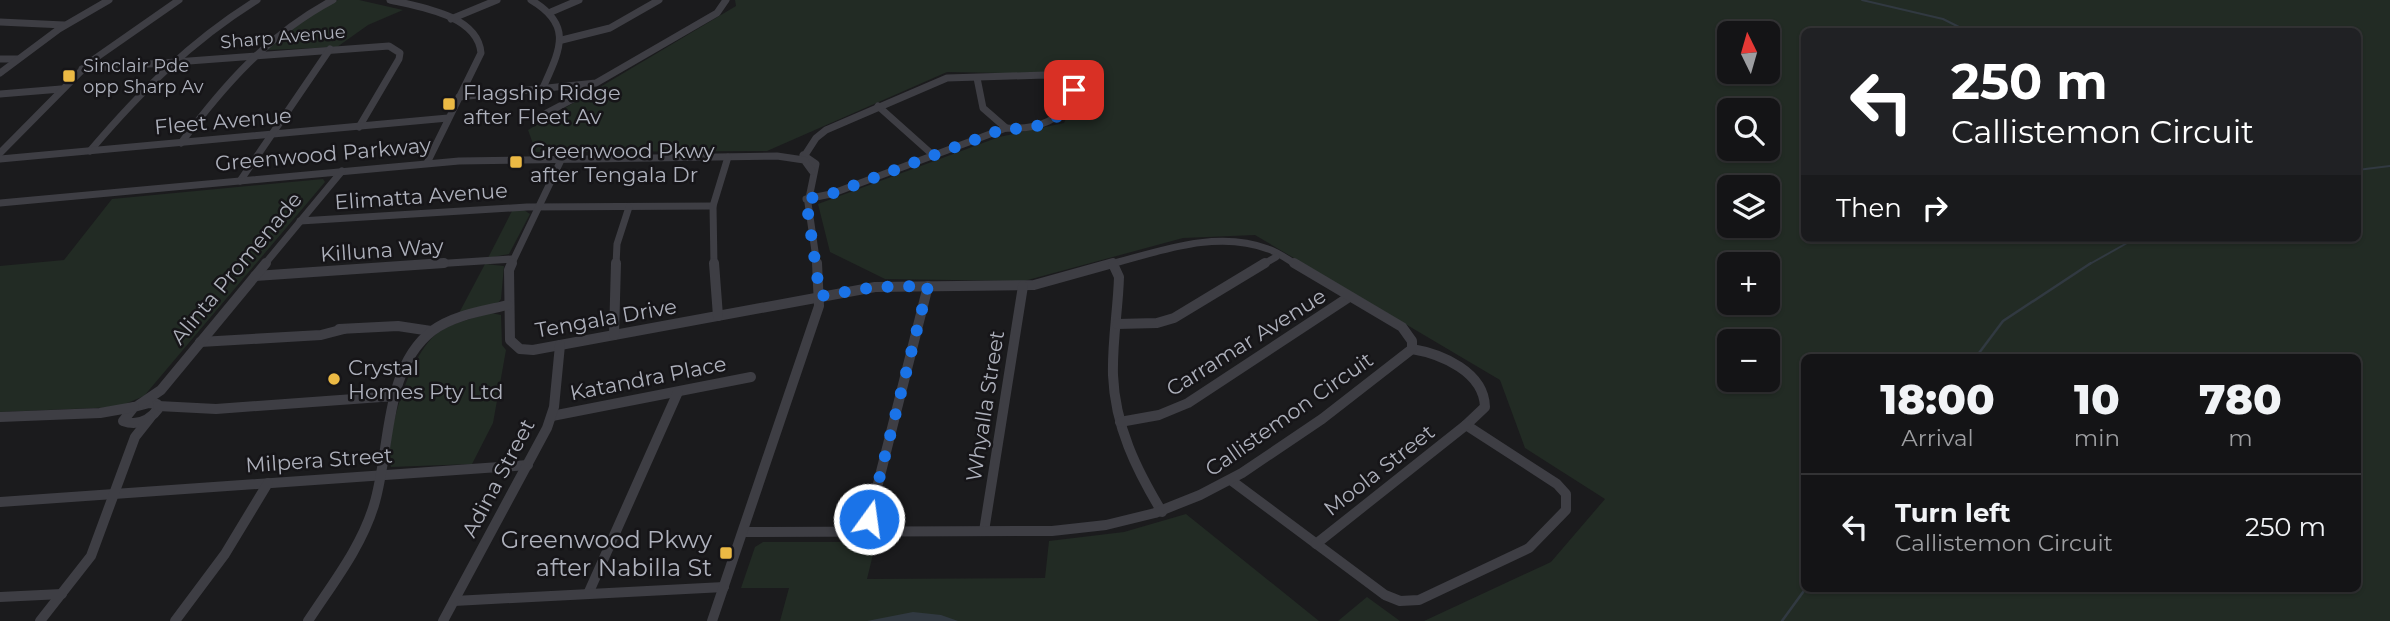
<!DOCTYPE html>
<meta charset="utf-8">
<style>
body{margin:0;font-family:Montserrat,sans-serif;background:#212123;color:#f1f3f6;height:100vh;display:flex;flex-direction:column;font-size:26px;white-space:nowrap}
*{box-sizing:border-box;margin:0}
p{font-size:23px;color:#9d9ea1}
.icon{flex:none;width:38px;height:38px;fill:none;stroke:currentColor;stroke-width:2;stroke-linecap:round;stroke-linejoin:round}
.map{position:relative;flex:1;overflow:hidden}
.panel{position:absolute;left:1801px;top:354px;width:560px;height:238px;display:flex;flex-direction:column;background:#141416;border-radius:10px;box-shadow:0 2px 5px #0004,0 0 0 2px #333335}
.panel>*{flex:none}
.guide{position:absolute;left:1801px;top:28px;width:560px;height:214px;border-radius:10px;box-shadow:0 2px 5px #0004,0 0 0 2px #333335;background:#202124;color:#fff;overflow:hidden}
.needle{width:46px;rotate:355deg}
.fabs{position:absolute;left:1717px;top:21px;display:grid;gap:14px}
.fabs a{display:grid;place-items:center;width:63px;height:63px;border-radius:10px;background:#141416;box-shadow:0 2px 5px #0004,0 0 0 2px #333335;font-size:35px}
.pin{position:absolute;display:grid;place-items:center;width:60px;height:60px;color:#fff;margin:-30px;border-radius:14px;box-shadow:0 4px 10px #0006}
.me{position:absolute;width:77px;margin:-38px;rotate:14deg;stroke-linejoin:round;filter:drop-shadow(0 0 5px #0008)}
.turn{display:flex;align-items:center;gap:24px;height:147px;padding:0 35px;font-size:32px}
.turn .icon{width:91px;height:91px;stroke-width:2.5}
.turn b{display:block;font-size:49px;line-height:60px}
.then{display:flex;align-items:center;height:66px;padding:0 35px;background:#0003;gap:14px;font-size:26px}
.eta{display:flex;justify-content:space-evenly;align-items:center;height:119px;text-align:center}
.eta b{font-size:42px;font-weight:800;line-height:49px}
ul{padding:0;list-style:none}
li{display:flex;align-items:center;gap:21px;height:105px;padding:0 35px;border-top:2px solid #333335}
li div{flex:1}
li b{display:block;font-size:26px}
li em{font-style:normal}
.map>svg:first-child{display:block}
.green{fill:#222b24;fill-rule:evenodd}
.water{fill:#313941}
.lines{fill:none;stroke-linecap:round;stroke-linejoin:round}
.stream-far1{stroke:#313941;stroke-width:2}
.stream{stroke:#313941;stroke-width:2.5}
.minor-far1{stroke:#3e3e44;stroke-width:7}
.minor{stroke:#3e3e44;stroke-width:10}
.route{stroke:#1a73e8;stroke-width:12;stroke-dasharray:0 21.6}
.poi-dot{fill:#ebb944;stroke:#161518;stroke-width:2.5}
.labels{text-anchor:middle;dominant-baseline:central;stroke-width:5;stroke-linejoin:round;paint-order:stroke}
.far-street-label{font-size:18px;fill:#aeb1bc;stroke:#161518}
.far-poi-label{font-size:18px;fill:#aeb1bc;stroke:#161518;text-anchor:start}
.poi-label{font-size:21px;fill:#aeb1bc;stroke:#161518;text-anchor:start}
.street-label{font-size:21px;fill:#aeb1bc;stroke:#161518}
.near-poi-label{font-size:24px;fill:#aeb1bc;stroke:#161518;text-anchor:end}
</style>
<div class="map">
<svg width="2390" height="621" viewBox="0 0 2390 621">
<rect width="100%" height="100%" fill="#1b1b1d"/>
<!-- green -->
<g class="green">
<polygon points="338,0 359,0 403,10 368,25 337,47 267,50 313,13"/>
<path d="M 735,0 L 2390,0 L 2390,621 L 1424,621 L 1551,562 L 1605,499 L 1525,448 L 1500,380 L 1255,235 L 1183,238 L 1024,281 L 885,279 L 830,252 L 818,204 L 999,137 L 1064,123 L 1081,86 L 1063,74 L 947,72 L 767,151 L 536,152 L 528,130 L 736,6 ZM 1804,32 L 2357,32 L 2357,238 L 1804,238 ZM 1729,33 L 1768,33 L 1768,72 L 1729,72 ZM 1729,110 L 1768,110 L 1768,149 L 1729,149 ZM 1729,187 L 1768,187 L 1768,226 L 1729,226 ZM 1729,264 L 1768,264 L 1768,303 L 1729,303 ZM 1729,341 L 1768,341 L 1768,380 L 1729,380 ZM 1804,357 L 2357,357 L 2357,588 L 1804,588 Z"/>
<polygon points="323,179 325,182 144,396 118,407 0,412 0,266 64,260 112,199"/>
<polygon points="512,211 524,210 530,214 509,254 488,258"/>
<polygon points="485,264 504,266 501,299 498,303 458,315"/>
<path d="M 491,313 L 501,315 L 502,345 L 506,350 L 493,423 L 472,464 L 391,467 C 384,436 411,350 439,332 C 454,322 474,318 491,313 Z"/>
<polygon points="1186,514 1319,621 780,621 789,588 741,588 755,547 763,542 876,542 867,579 1045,578 1049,541 1124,532"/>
<polygon points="1367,597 1400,621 1338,621"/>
</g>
<!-- water -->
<polygon class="water" points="913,612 941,615 958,621 867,621"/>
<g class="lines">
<!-- stream-far1 -->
<g class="stream-far1">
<polyline points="1862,0 1943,19 1969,32"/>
<polyline points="2357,170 2390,166"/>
<polyline points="2088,265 2136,238"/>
</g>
<!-- stream -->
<g class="stream">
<polyline points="1976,357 2003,321 2091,263"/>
<polyline points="1782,621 1806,588"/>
</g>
<!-- minor-far1 -->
<g class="minor-far1">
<path d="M 390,0 C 420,7 478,15 481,53 L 427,163"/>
<path d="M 531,0 C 575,26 559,51 542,90"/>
<polyline points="551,12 579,0"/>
<polyline points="451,19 497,0"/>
<polyline points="0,22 64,25"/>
<polyline points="562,40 610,28 659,0"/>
<polyline points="0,59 17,59"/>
<polyline points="82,69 389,46 400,53 399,59 359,127"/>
<polyline points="0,73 59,29 109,0"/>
<polyline points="977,78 983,108 1006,128"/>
<polyline points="0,94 61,89"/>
<polyline points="459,97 596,83 717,13 726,0"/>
<polyline points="878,106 934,156"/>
<polyline points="537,118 575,98 582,87"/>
<path d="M 181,143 C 224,85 269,34 333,0"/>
<path d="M 90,151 C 140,92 191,41 257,0"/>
<polyline points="0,153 90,62 179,0"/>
<polyline points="803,155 816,164 808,203 817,265"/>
<path d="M 805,155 L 816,138 L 826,130 L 947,78 L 1045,75 L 1067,83 L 1074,90 C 1065,121 1036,130 1006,128 L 831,194 L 806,199"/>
<polyline points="0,159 448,118"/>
<polyline points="240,181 330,49"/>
<polyline points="0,203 459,161 777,156 804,160 812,171"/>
<polyline points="300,221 527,207 713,206"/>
<polyline points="264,265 342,171"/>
<polyline points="418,265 512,259"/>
<polyline points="511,265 562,158"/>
<polyline points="616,265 617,244 629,207"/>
<polyline points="714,265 713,206 728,157"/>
<path d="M 1107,265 C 1158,252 1216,229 1268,249 C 1278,252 1288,260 1297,265"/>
<polyline points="1262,265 1276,257"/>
</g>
<!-- minor -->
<g class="minor">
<polyline points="512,263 509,270 510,340 520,349 533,350 875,287 1034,285 1113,263"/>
<polyline points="714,263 718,316"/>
<path d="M 1113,264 L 1119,277 C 1118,310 1112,342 1113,375 C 1115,426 1136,469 1162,512"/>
<polyline points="255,276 444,263"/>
<polyline points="1117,324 1157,323 1174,318 1265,263"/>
<polyline points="339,329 398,326 431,331"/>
<polyline points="614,335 616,263"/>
<polyline points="200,342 321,335 344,329"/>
<path d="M 149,403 L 157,404 L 158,409 C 149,421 137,426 123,421 L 134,407 Z"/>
<polyline points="139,405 161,390 266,263"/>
<polyline points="158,406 216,409 395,396"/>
<polyline points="552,416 751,377"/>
<polyline points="0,417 100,413 134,407"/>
<polyline points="1120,422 1159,415 1188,403 1349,297"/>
<path d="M 1232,481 L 1385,595 L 1400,601 L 1419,600 L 1529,548 L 1566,510 L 1566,494 L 1557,484 L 1466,425 L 1485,407 C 1484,372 1442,354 1412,349"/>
<polyline points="0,502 528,465"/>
<polyline points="866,531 928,286"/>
<polyline points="984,531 1023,286"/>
<polyline points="743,532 1052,531 1106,525 1155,513 1200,495 1242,473 1322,419 1412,349 1412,341 1402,327 1294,263"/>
<polyline points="1316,544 1466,425"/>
<polyline points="588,594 678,392"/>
<polyline points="0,597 62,594"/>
<polyline points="454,601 724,587"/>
<polyline points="40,621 91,556 135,437 150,418"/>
<polyline points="175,621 225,554 268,483"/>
<path d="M 308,621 C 332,584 361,548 374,505 C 391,450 383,369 432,331 C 453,315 483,311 508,305"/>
<polyline points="443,621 547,428 554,407 560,345"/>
<polyline points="712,621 819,306 817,263"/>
</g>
</g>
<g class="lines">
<!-- route -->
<path class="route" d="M 869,519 L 928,286 L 875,287 L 820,296 L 806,199 L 831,194 L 1006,128 C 1033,132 1069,120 1074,90"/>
</g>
<!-- markers -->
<g class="poi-dot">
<rect x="62" y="69" width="14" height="14" rx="3.5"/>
<rect x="442" y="97" width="14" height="14" rx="3.5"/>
<rect x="509" y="155" width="14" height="14" rx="3.5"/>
<circle cx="334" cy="379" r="7"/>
<rect x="719" y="546" width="14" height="14" rx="3.5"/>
</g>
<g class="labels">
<!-- far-street labels -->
<g class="far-street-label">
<text transform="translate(283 37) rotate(-5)">Sharp Avenue</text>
</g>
<!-- far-poi labels -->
<g class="far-poi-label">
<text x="83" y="66">Sinclair Pde<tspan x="83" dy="21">opp Sharp Av</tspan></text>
</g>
<!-- poi labels -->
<g class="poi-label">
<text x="463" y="92">Flagship Ridge<tspan x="463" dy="24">after Fleet Av</tspan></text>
<text x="530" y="150">Greenwood Pkwy<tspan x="530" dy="24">after Tengala Dr</tspan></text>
<text x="348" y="367">Crystal<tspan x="348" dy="24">Homes Pty Ltd</tspan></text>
</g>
<!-- street labels -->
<g class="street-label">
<text transform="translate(223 121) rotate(-5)">Fleet Avenue</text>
<text transform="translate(323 154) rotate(-5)">Greenwood Parkway</text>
<text transform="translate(421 196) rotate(-4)">Elimatta Avenue</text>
<text transform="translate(382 250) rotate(-4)">Killuna Way</text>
<text transform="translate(236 268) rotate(-50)">Alinta Promenade</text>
<text transform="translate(606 318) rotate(-10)">Tengala Drive</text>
<text transform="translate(1246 342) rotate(-32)">Carramar Avenue</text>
<text transform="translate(648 378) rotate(-11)">Katandra Place</text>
<text transform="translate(985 406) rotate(-81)">Whyalla Street</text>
<text transform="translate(1289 414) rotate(-35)">Callistemon Circuit</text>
<text transform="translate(319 460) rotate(-4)">Milpera Street</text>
<text transform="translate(1379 470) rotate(-38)">Moola Street</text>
<text transform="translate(498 478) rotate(-62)">Adina Street</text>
</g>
<!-- near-poi labels -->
<g class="near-poi-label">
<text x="712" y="539">Greenwood Pkwy<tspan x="712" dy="28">after Nabilla St</tspan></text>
</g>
</g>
</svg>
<div class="fabs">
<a><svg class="needle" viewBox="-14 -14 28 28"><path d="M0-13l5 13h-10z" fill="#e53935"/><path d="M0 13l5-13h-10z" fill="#9d9ea1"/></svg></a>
<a><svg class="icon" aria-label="search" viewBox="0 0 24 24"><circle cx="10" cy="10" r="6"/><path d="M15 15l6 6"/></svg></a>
<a><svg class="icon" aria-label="layers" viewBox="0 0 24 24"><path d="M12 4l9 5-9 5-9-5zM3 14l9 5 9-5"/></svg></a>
<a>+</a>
<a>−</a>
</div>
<div class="pin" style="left:1074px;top:90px;background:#d93025"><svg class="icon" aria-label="arrive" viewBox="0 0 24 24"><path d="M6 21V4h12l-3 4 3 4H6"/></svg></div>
<svg class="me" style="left:869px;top:519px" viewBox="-20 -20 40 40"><circle r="17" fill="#1a73e8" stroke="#fff" stroke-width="3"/><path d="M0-11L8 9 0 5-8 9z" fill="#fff"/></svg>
<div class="guide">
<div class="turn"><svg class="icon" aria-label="left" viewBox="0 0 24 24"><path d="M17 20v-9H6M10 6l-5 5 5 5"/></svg><div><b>250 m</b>Callistemon Circuit</div></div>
<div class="then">Then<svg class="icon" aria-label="right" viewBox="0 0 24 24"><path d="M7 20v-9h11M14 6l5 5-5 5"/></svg></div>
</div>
<section class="panel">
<div class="eta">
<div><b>18:00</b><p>Arrival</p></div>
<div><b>10</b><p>min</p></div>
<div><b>780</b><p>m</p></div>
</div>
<ul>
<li><svg class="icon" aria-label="left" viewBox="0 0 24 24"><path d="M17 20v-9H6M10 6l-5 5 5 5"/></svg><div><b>Turn left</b><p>Callistemon Circuit</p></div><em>250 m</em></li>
</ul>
</section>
</div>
